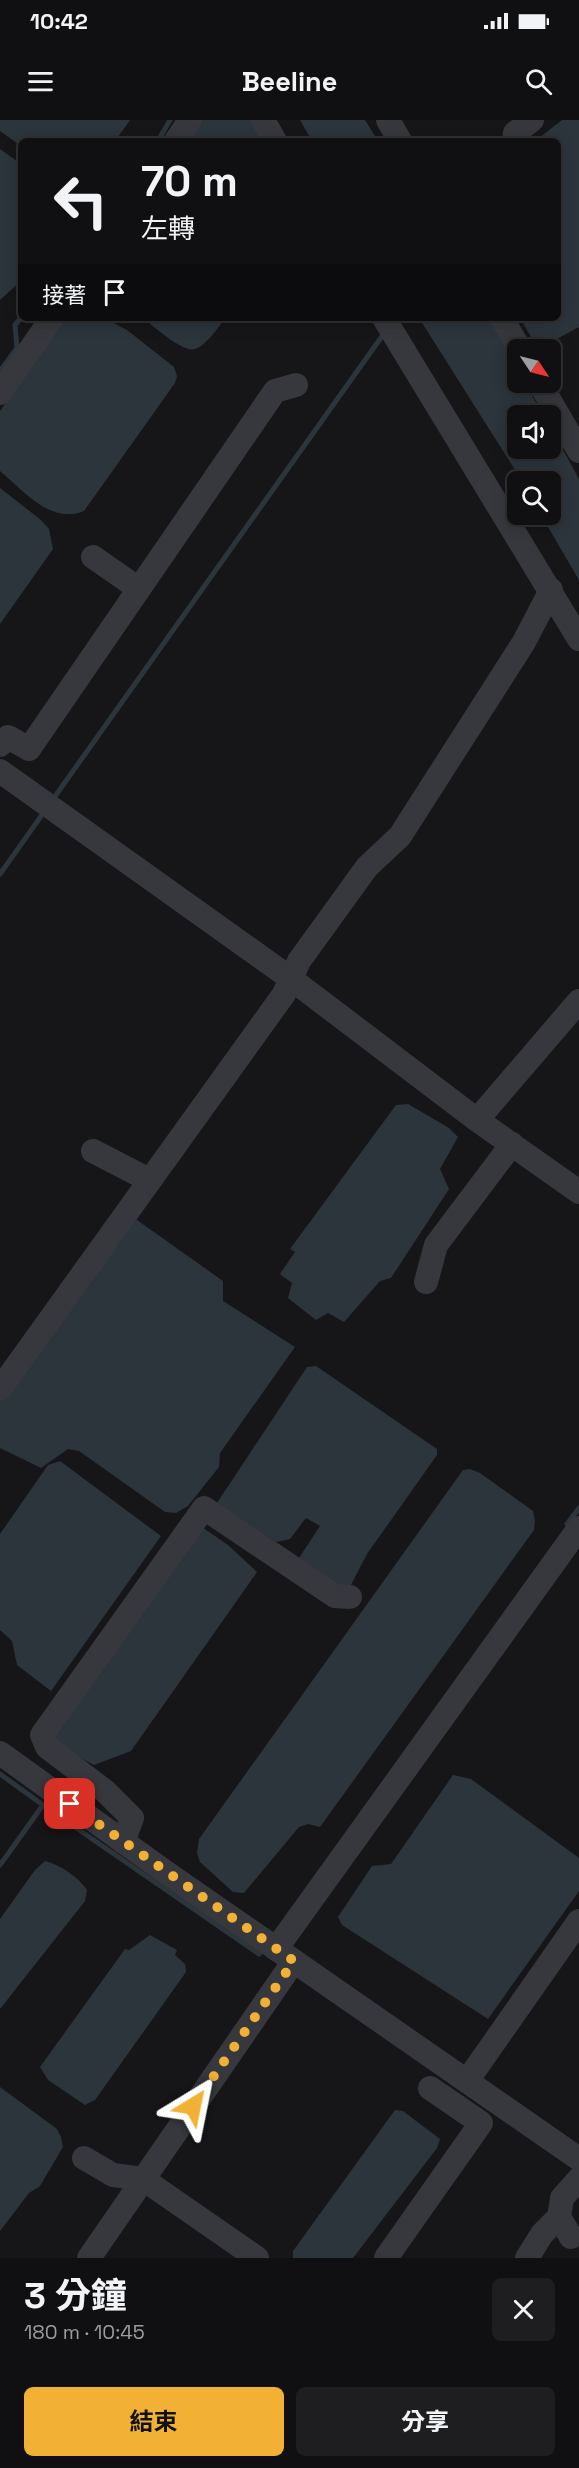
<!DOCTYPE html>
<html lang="zh-TW">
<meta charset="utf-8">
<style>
body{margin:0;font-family:"Space Grotesk","Noto Sans TC",sans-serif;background:#1e1e20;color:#f1f3f6;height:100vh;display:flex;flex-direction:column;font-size:22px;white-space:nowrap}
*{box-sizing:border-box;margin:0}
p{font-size:20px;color:#9c9d9f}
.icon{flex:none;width:33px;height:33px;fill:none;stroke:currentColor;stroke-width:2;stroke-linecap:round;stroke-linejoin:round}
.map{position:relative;height:2138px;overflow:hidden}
.drawer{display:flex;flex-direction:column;background:#101012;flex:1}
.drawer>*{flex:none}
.hud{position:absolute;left:18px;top:18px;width:543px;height:183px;border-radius:9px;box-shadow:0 3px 15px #0003,0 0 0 2px #303032;background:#101012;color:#f1f3f6;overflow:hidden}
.needle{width:39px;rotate:125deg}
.tools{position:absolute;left:507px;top:219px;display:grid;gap:12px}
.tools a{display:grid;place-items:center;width:54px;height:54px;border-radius:9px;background:#101012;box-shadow:0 3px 15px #0003,0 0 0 2px #303032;font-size:30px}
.pin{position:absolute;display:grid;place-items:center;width:51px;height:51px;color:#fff;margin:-26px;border-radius:12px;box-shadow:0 3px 9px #0006}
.me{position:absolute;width:66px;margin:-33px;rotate:35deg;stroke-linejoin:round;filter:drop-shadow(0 0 4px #0008)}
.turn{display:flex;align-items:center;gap:21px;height:126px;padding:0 24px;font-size:27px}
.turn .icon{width:78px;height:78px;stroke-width:2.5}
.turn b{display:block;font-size:42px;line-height:51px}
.then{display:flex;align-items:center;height:57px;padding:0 24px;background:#0003;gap:12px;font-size:22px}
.round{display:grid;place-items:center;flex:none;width:63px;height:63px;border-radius:9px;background:#1e1e20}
.summary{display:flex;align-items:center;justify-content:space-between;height:102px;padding:0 24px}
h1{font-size:36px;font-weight:700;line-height:45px}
.button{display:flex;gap:12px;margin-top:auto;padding:12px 24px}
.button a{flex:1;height:69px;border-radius:9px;background:#f2b134;color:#111;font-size:24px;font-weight:700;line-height:69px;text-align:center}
.button a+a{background:#1e1e20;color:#f1f3f6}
.status{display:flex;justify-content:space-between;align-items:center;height:42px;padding:0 30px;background:#101012;direction:ltr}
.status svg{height:16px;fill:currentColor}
header{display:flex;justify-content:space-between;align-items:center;height:78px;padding:0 24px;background:#101012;font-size:27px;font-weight:700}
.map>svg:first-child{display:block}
.water{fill:#2c353c}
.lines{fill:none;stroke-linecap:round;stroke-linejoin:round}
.stream{stroke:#2c353c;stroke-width:5}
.minor{stroke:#37383d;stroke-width:24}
.route{stroke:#f2b134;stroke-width:10;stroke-dasharray:0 18}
</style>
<div class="status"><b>10:42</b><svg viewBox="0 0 49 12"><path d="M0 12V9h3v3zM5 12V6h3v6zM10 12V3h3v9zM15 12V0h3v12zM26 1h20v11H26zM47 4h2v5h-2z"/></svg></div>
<header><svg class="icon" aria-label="menu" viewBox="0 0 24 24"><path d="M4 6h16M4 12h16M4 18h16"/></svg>Beeline<svg class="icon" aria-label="search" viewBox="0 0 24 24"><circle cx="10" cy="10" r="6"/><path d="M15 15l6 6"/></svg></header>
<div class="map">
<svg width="579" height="2138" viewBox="0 0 579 2138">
<rect width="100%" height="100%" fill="#161618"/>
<!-- water -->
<g class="water">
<polygon points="0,0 130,0 115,21 21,21 21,26 0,11"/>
<polygon points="198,0 268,0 280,21 184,21"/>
<polygon points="300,0 365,0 378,21 312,21"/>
<polygon points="562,0 579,0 579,207 538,229 520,198 558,198 558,21 535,21"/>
<polygon points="0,29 21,44 21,161 0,180"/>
<path d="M 66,198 L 104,198 L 127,210 L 174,247 L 177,256 L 175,263 L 84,391 C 51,405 24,371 0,351 L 0,291 Z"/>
<path d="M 143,198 L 226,198 C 218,207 207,225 195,229 C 183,233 153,206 143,198 Z"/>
<polygon points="419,198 489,198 517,249 518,262 525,263 543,295 518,296 518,328 550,328 551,308 579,359 579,460 541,395 550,394 550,362 522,361"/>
<polygon points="0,368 41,400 49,409 53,429 0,504"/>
<polygon points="408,984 449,1008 458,1017 440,1049 449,1069 391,1158 380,1161 344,1202 328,1193 316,1200 288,1178 292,1163 280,1154 295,1132 290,1129 396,985"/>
<polygon points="130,1100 137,1100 223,1161 223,1181 295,1227 220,1333 219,1347 188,1386 176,1393 165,1392 79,1331 68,1329 41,1348 0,1328 0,1276"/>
<polygon points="316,1246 437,1329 437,1335 367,1434 351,1465 343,1467 299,1438 320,1406 306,1398 290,1419 276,1422 217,1383 307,1247"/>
<polygon points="60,1341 161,1416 51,1571 17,1545 12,1521 0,1510 0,1414 48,1345"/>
<polygon points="470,1349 480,1353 533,1391 535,1401 534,1410 320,1707 308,1704 299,1707 244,1773 233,1772 200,1742 197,1733 199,1719 463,1350"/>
<polygon points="196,1403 228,1425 257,1452 131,1631 94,1645 45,1619"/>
<polygon points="453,1655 471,1659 579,1738 579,1771 488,1899 342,1805 338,1797 372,1746 391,1744"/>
<path d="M 45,1741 C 61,1745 78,1757 87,1770 L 85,1781 L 0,1889 L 0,1799 L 35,1750 Z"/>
<polygon points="150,1815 177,1830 175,1835 185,1844 186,1852 95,1980 85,1985 48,1960 40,1947 125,1829 129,1830"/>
<polygon points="0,1967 57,2009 61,2017 63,2027 40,2066 29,2073 0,2111"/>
<polygon points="395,1990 403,1991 440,2019 437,2028 353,2138 293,2138 293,2131"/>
</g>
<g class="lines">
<!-- stream -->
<g class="stream">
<polyline points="158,21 170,0"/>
<polyline points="0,251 17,228 15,205 21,198"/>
<polyline points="51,682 385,212"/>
<polyline points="0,754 44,692"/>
<polyline points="567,1404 579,1388"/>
<polyline points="0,1654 43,1685"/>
<polyline points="0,1745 43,1685 259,1834 264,1827"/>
</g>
<!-- minor -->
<g class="minor">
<polyline points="263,0 275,21"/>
<polyline points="388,0 400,21"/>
<polyline points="176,21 190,0"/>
<polyline points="514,21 515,13 532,0"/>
<polyline points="384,198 579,519"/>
<polyline points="502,198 520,230"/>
<polyline points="539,262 579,331"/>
<polyline points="0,273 52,198"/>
<polyline points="93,437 139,469"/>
<polyline points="0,625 8,617 29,629 275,271 296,265"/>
<polyline points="0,651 290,858 477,1000 579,1072"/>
<polyline points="477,1000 579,881"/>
<polyline points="93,1031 149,1060"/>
<polyline points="426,1162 436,1125 512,1024"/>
<polyline points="0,1269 284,874 299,841 367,747 400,716 524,522 551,470"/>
<polyline points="0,1633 164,1751 579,2039"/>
<polyline points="123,1722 132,1698 105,1671 47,1627 42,1615 204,1388 335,1476 350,1477"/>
<polyline points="276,1829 579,1408"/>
<polyline points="467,1961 579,1801"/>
<polyline points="84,2038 113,2055 143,2059 257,2138"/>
<polyline points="571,2117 559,2097 562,2078 579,2059"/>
<polyline points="89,2138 294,1841"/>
<polyline points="386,2138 481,2003 430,1968"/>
<polyline points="527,2138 542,2114 559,2097"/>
</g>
</g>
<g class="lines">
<!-- route -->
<polyline class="route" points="70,1684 294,1841 193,1986"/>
</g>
</svg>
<div class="tools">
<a><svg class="needle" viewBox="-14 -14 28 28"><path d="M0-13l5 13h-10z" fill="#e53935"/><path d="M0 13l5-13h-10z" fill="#9c9d9f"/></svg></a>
<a><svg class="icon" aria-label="sound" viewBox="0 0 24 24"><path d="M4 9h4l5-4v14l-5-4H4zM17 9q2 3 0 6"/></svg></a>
<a><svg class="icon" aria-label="search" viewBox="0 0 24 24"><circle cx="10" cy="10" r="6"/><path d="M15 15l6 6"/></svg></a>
</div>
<div class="pin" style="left:70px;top:1684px;background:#d93025"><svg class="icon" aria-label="arrive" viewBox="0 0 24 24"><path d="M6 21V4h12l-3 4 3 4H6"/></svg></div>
<svg class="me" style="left:193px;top:1986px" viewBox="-20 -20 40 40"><path d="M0-17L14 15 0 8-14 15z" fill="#f2b134" stroke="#fff" stroke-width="4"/></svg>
<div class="hud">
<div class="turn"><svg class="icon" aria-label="left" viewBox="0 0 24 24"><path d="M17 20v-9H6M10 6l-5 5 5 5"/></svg><div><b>70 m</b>左轉</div></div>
<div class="then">接著<svg class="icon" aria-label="arrive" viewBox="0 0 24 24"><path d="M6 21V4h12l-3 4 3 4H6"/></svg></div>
</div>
</div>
<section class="drawer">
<div class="summary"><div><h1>3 分鐘</h1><p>180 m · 10:45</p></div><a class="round"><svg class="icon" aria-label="close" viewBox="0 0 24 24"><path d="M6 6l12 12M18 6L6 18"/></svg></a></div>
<div class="button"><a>結束</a><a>分享</a></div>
</section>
